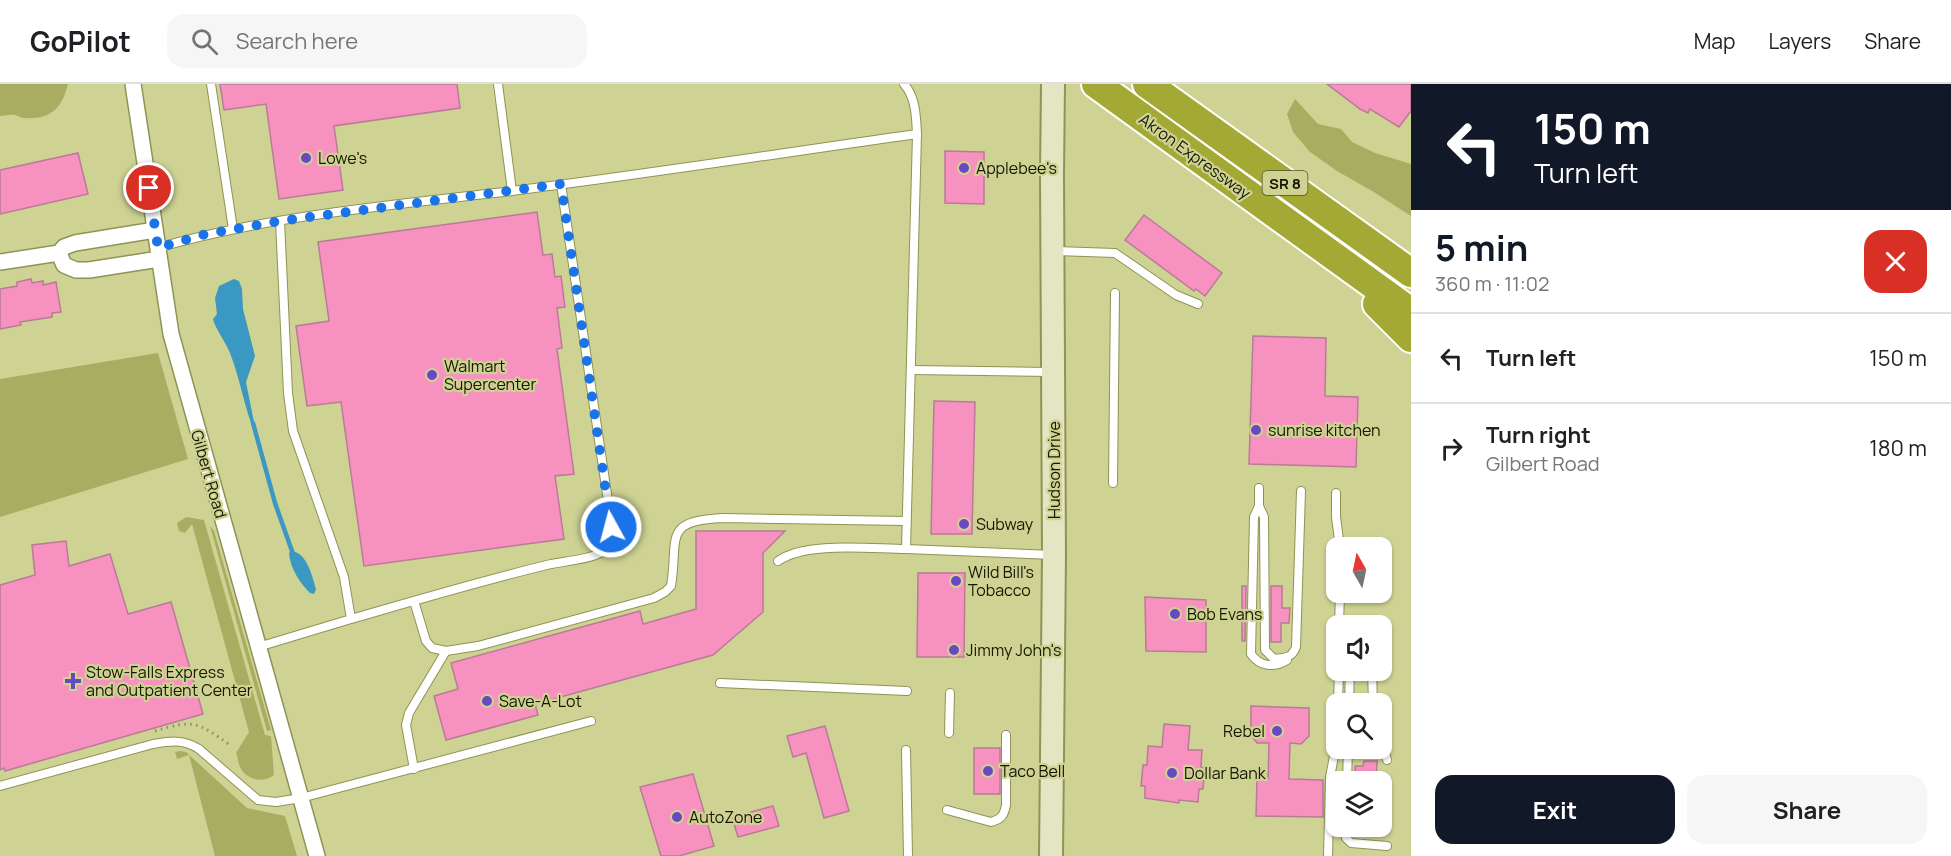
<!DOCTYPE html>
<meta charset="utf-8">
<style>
body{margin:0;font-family:Manrope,sans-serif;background:#f6f6f6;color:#202124;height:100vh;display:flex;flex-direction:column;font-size:22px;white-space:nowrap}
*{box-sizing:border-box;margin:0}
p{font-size:20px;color:#757577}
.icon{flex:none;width:33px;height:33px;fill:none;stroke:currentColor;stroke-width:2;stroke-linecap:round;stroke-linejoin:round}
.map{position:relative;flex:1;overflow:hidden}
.details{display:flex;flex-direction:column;background:#fff;width:540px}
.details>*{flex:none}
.guide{background:#111827;color:#fff;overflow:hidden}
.needle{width:39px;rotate:351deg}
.controls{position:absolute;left:1326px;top:453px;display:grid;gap:12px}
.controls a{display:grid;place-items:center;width:66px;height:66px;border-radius:12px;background:#fff;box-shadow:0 2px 4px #0004;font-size:30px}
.pin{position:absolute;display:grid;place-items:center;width:51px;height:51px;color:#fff;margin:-26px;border:3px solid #fff;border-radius:50%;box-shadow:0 2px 6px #0007}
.me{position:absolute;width:66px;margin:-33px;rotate:353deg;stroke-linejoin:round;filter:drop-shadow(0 0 4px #0008)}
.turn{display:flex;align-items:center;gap:21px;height:126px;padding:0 24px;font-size:27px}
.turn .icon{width:78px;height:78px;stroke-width:2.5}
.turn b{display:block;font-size:42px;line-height:51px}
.round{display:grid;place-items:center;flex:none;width:63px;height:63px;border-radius:18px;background:#f6f6f6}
.head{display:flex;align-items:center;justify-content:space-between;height:102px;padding:0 24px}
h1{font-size:36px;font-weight:700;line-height:45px;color:#111827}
.button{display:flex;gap:12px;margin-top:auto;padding:12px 24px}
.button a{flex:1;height:69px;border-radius:18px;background:#111827;color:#fff;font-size:24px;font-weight:700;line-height:69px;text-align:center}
.button a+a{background:#f6f6f6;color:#202124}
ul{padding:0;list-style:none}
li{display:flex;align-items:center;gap:18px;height:90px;padding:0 24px;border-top:2px solid #e0e0e0}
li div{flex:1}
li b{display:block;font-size:22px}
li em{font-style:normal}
header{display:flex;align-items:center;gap:36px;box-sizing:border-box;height:84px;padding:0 30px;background:#fff;border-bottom:2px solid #e0e0e0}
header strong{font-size:28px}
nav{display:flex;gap:33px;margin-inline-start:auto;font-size:21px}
.search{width:420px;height:54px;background:#f6f6f6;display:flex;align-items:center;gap:15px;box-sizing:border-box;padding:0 21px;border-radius:18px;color:#757577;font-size:22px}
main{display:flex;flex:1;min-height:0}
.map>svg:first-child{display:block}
.green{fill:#a8ad62}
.water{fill:#3a98c3}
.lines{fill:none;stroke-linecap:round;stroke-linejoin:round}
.stream{stroke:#3a98c3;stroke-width:4.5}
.building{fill:#f791c0;stroke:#b97b96;stroke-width:1.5}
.lane-casing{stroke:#8f9355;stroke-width:10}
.street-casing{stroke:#8f9355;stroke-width:18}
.secondary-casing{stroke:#8f9355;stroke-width:26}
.highway-casing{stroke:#fff;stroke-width:32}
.path{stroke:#8c8f5f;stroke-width:3;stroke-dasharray:1.5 4.5;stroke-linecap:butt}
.lane{stroke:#fff;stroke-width:8}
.street{stroke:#fff;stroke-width:15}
.secondary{stroke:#e4e5c3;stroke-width:22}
.highway{stroke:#a4a936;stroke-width:28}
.route{stroke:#1a73e8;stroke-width:10;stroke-dasharray:0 18}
.poi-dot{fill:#6b48c1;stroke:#ced393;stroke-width:2}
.labels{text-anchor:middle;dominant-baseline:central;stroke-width:4.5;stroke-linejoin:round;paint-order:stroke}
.shield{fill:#ced393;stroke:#4d4f2d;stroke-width:1.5}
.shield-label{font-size:15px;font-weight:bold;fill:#161701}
.street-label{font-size:16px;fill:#161701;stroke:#ced393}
.poi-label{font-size:16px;fill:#161701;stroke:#ced393;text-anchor:start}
</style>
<header>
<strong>GoPilot</strong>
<div class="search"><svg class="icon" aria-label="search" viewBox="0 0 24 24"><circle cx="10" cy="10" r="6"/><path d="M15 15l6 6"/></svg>Search here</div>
<nav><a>Map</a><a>Layers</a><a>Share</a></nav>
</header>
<main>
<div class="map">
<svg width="1411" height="772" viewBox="0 0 1411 772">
<rect width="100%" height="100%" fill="#ced393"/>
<!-- green -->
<g class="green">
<path d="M 0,0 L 68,0 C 62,24 51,36 24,34 C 20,34 18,31 14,31 C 10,30 4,32 0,32 Z"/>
<polygon points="1295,15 1318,40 1341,45 1352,58 1375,69 1411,80 1411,132 1372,107 1337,87 1310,68 1293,48 1287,30"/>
<polygon points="158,269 188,375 0,433 0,295"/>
<path d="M 186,433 L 204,436 L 265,651 L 271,652 L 274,691 C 264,699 247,697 240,683 C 238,679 238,673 236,669 L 249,648 L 192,440 L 185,449 L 179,447 L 177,439 Z"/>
<polygon points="210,442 214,447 271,646 267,647"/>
<polygon points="180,667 186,668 247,724 285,732 297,772 215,772 189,671 177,675 175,668"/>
</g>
<!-- water -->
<g class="water">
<path d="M 234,195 L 239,197 L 242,205 L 243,225 L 255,272 L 246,298 L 254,338 L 251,339 C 243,316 239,292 230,269 C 226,259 215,244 213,235 L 217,230 L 215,214 L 219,202 Z"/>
<path d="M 292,467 C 307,469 312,492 316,505 L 314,510 L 310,509 C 300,499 290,484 289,469 Z"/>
</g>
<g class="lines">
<!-- stream -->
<polyline class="stream" points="253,339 275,419 292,467"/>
</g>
<!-- building -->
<g class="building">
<polygon points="220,0 457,0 460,24 334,42 343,106 279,115 266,20 224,26"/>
<polygon points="1327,0 1411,0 1411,27 1399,43 1370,25 1368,29 1360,25"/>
<polygon points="945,67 984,68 984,120 945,119"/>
<polygon points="78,69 88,110 0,130 0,86"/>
<polygon points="537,128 543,171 552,170 555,193 561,192 565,223 557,224 562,264 557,265 574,390 555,392 564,455 364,482 341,318 307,322 296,242 329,237 318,158"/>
<polygon points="1144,131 1222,189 1205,212 1196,205 1194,207 1125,156"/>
<polygon points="31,195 32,199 43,197 43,201 56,198 61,228 52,229 52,233 20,238 21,241 0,245 0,205 17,202 17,198"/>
<polygon points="1253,252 1326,254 1325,312 1358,313 1356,383 1249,380"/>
<polygon points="934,317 975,318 972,450 931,450"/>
<polygon points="696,447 785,447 763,469 763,528 713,571 535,620 538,631 446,656 434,612 458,605 451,579 640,527 643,540 696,525"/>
<polygon points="66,457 69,482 110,470 128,530 171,518 203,630 5,687 4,684 0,686 0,501 35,491 32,461"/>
<polygon points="918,489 965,489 964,573 917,573"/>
<polygon points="1242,502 1246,502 1245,557 1242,557"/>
<polygon points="1271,502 1282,502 1282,524 1290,524 1289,539 1281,539 1281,558 1271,558"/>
<polygon points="1145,513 1206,516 1206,568 1146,567"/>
<polygon points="1251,622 1309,624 1309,652 1301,660 1290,659 1289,695 1323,696 1323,733 1256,732 1257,695 1268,695 1269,659 1257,659 1251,651"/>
<polygon points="1164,640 1190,642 1188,666 1202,666 1201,683 1205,684 1203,705 1199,705 1198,718 1179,716 1179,719 1145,714 1145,702 1141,702 1143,681 1147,681 1148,662 1162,663"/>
<polygon points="825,642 849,727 824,734 806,669 793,673 787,652"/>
<rect x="974" y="664" width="26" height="46"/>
<polygon points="1364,677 1377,677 1376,698 1355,698 1355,682 1363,682"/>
<polygon points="693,690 714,762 679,772 661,772 640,703"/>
<polygon points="773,722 779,742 738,753 732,733"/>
</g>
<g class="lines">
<defs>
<g id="lane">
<polyline points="211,0 233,145"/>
<polyline points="498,0 512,107"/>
<path d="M 904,0 C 916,14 916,32 917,50 L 906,465 L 1053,471"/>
<path d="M 157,164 C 272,131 393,121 512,107 C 647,90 782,69 917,50"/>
<polyline points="1056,167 1115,169 1176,211 1198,220"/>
<polyline points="912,286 1051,288"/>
<polyline points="1113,399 1115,209"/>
<path d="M 1259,404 L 1259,422 L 1264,433 L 1265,566 L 1274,575 C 1285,574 1292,574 1296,563 L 1301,407"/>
<polyline points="1336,409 1336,433 1340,464"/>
<path d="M 1259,422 L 1254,433 L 1251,570 C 1260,583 1274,584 1287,576"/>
<path d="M 778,477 C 805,457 872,465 906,465"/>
<path d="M 414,517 L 426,557 L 432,564 L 446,567 L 478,562 L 654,514 L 665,508 L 671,502 C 679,455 661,436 724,434 L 906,437"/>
<path d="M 351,535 C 417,516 484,496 551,480 C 565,477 598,475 607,464 C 617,451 609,425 607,410 L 561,100"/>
<polyline points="1339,542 1340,508"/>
<polyline points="258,563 351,535 344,493 293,347 288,309 280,137"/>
<polyline points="1372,586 1373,620"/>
<polyline points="720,599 907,607"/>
<polyline points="1338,620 1339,586"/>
<polyline points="1349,620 1350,586"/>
<polyline points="949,649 950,609"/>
<polyline points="1382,658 1387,676"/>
<polyline points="906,666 908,772"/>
<polyline points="414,685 406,641 409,629 446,567"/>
<polyline points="1347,698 1348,664"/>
<path d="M 0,702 L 153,660 C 171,657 183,655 199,665 L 258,716 L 276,718 L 301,714 L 591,637"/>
<path d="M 947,726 L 991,738 C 1002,735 1004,731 1006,721 L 1006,651"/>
<polyline points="1345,742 1346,754 1351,759 1387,762"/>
<polyline points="1328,772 1330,693 1336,662"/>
</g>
<g id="street">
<polyline points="133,0 171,250 317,772"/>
<polyline points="59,169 64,181 76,186 89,186 159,175"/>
<polyline points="0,178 59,169 64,163 75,159 155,146"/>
</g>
<polyline id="secondary" points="1051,772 1054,471 1052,90 1053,0"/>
<g id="highway">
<polyline points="1096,0 1411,228"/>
<polyline points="1147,0 1411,189"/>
<polyline points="1377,220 1411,254"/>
</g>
</defs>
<!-- lane casing -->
<use href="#lane" class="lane-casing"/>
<!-- street casing -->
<use href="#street" class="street-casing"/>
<!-- secondary casing -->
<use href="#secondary" class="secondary-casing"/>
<!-- highway casing -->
<use href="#highway" class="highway-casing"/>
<!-- path -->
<path class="path" d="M 155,647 C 195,635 197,638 230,661"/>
<!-- lane -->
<use href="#lane" class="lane"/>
<!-- street -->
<use href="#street" class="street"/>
<!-- secondary -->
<use href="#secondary" class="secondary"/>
<!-- highway -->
<use href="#highway" class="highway"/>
</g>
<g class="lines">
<!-- route -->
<polyline class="route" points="149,104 158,164 202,151 280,137 561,100 611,443"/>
</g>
<!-- markers -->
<g class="poi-dot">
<circle cx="306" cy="74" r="6"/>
<circle cx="964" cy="84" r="6"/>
<circle cx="432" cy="291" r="6"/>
<circle cx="1256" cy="346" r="6"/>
<circle cx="964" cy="440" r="6"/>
<circle cx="956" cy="497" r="6"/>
<circle cx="1175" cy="530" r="6"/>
<circle cx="954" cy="566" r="6"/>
<path d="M70 588h6v6h6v6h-6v6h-6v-6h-6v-6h6z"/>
<circle cx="487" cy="617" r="6"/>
<circle cx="1277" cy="647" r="6"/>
<circle cx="988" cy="687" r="6"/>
<circle cx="1172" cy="689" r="6"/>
<circle cx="677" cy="733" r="6"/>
</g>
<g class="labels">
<!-- shield labels -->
<rect class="shield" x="1262.5" y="87" width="45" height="24" rx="4.5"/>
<g class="shield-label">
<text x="1285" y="99">SR 8</text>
</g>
<!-- street labels -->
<g class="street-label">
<text transform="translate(1195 72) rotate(36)">Akron Expressway</text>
<text transform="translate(1054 386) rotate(-90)">Hudson Drive</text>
<text transform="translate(209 390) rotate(74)">Gilbert Road</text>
</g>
<!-- poi labels -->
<g class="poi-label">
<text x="318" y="74">Lowe's</text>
<text x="976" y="84">Applebee's</text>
<text x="444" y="282">Walmart<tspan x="444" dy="18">Supercenter</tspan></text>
<text x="1268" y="346">sunrise kitchen</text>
<text x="976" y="440">Subway</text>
<text x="968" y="488">Wild Bill's<tspan x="968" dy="18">Tobacco</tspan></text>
<text x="1187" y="530">Bob Evans</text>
<text x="966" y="566">Jimmy John's</text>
<text x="86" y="588">Stow-Falls Express<tspan x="86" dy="18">and Outpatient Center</tspan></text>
<text x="499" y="617">Save-A-Lot</text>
<text x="1265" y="647" text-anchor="end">Rebel</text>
<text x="1000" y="687">Taco Bell</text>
<text x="1184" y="689">Dollar Bank</text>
<text x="689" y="733">AutoZone</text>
</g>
</g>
</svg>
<div class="controls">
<a><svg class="needle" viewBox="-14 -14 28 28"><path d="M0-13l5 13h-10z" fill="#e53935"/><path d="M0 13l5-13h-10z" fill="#757577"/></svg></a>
<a><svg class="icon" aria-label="sound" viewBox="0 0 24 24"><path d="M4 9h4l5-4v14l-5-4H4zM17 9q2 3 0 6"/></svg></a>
<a><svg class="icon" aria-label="search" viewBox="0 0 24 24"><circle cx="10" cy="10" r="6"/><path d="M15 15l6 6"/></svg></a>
<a><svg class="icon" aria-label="layers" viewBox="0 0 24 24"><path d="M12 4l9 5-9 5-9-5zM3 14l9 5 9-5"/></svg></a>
</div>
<div class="pin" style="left:149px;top:104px;background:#d93025"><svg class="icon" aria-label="arrive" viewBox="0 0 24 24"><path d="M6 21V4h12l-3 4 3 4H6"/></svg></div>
<svg class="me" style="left:611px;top:443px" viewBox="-20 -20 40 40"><circle r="17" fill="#1a73e8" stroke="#fff" stroke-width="3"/><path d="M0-11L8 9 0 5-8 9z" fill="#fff"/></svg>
</div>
<section class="details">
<div class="guide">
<div class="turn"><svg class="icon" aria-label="left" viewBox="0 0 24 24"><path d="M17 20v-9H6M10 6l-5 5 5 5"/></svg><div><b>150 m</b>Turn left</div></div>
</div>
<div class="head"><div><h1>5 min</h1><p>360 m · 11:02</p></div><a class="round" style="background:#d93025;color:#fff"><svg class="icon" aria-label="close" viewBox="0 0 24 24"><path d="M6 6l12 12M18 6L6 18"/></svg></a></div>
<ul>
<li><svg class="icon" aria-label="left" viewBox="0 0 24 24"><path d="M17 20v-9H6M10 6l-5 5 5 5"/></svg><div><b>Turn left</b></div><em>150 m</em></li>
<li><svg class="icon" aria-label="right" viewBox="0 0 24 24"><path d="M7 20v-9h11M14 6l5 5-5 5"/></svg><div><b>Turn right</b><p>Gilbert Road</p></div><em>180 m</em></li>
</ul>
<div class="button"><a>Exit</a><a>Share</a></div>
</section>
</main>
